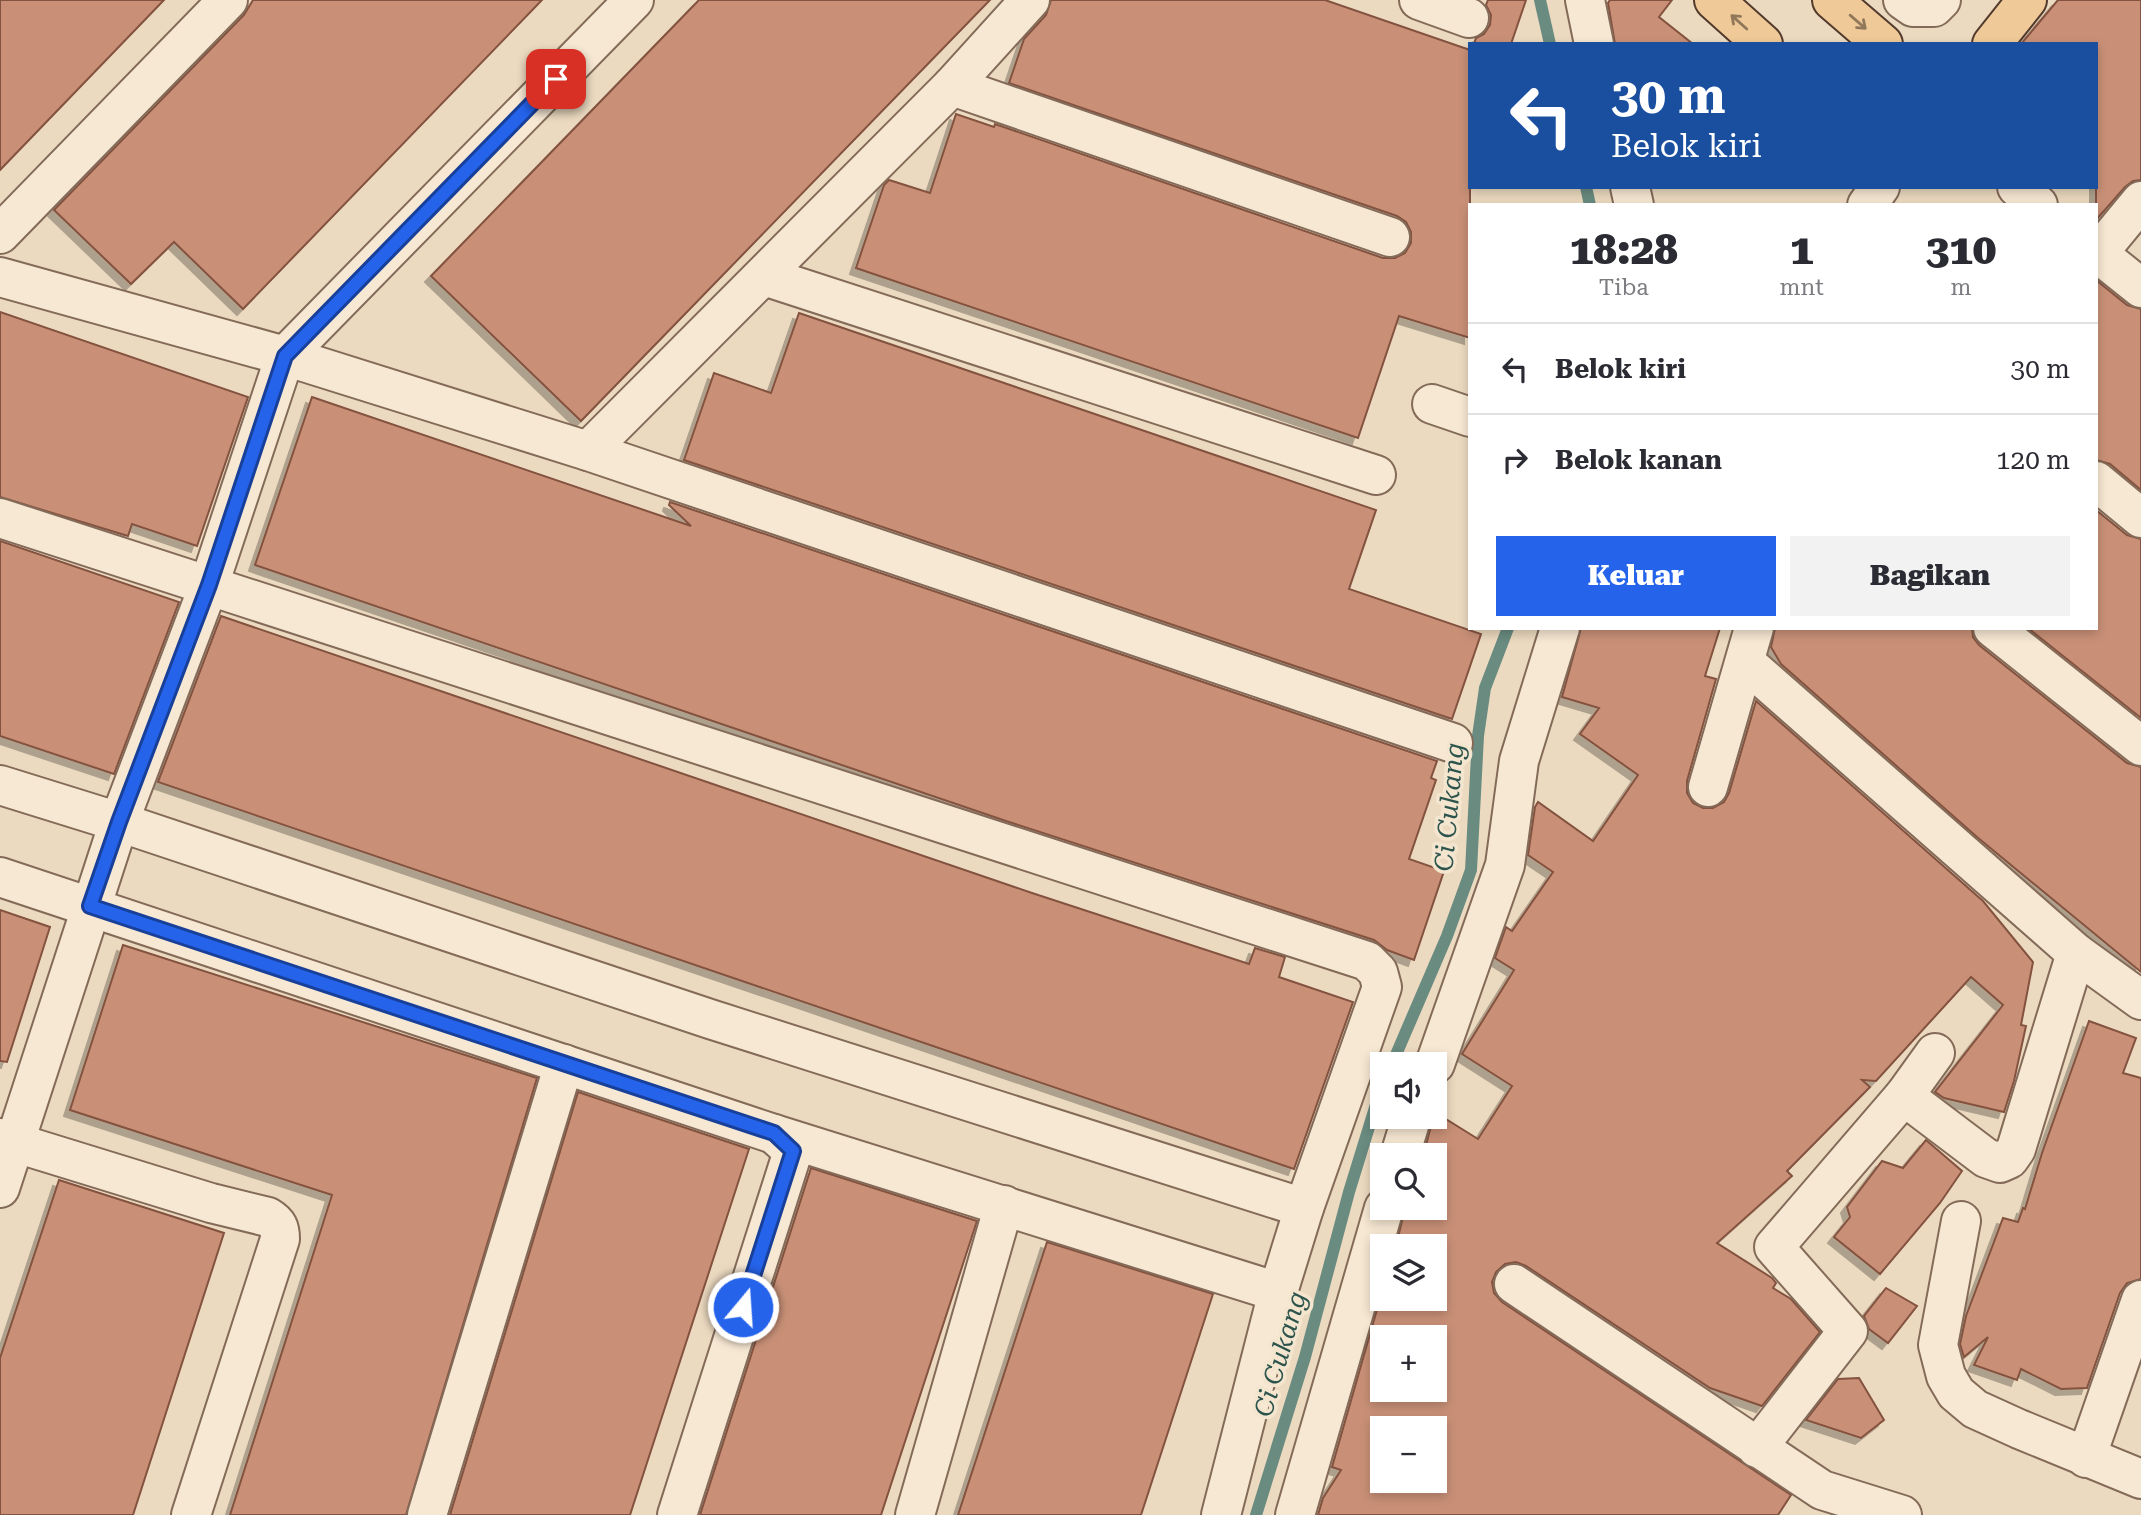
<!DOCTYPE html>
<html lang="id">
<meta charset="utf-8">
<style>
body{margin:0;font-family:"Roboto Serif",serif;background:#f2f2f3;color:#2b2b33;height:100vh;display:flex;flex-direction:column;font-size:26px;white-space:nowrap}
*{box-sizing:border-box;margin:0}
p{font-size:23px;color:#7c7c81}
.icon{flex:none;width:38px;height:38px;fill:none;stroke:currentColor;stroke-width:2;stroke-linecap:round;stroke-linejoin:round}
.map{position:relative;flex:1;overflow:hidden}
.drawer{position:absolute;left:1468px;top:203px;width:630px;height:427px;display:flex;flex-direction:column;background:#fff;border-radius:0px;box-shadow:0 4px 10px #0003}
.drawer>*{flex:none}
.banner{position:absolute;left:1468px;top:42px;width:630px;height:147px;border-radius:0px;box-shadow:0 4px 10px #0003;background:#1a4fa0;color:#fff;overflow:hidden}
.fabs{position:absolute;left:1370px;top:1052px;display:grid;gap:14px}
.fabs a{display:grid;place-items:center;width:77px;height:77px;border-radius:0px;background:#fff;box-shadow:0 4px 10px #0003;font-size:35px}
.pin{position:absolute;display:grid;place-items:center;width:60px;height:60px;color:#fff;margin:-30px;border-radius:14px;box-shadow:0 4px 10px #0006}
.me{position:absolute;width:77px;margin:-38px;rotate:18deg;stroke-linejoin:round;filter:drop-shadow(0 0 5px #0008)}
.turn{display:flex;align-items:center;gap:24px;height:147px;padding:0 28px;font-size:32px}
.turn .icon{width:91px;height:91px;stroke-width:2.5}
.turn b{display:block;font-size:49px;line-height:60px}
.eta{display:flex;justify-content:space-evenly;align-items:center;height:119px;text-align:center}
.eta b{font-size:42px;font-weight:800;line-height:49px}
.primary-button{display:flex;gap:14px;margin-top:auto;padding:14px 28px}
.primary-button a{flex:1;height:80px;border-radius:0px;background:#2563eb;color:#fff;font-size:28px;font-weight:800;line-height:80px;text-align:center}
.primary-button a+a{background:#f2f2f3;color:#2b2b33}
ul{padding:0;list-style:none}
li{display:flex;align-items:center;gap:21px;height:91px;padding:0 28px;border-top:2px solid #e1e1e2}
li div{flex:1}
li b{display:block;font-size:26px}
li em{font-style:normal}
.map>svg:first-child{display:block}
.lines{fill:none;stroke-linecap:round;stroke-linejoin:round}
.stream{stroke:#6a8b80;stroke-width:12}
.building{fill:#c99077;stroke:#83523f;stroke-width:2;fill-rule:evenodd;filter:url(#shadow)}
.minor-casing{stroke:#846b59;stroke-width:42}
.major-casing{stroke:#523a2d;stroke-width:42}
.minor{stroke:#f7e8d3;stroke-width:38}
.major{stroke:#efca98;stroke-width:38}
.oneway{stroke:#92785a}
.route-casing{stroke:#184099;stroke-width:18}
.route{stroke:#2563eb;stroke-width:12}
.labels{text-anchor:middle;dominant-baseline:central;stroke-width:7;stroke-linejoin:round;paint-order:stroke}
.water-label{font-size:26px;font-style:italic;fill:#2c544d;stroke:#f4e5cf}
</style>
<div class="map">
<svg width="2141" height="1515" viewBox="0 0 2141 1515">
<defs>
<filter id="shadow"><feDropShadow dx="-6" dy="6" stdDeviation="0" flood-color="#0004"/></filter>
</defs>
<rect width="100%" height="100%" fill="#ecdac0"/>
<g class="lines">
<!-- stream -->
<g class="stream">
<polyline points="1540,0 1550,44"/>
<polyline points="1586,187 1590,205"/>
<polyline points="1392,1064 1447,936 1471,870 1478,736 1485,688 1508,628"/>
<polyline points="1256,1515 1305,1357 1349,1192 1382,1085"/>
</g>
</g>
<!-- building -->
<g class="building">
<polygon points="0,0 164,0 0,170"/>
<polygon points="253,0 542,0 243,309 174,242 131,284 54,210 244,15"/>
<polygon points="699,0 990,0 581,421 431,276"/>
<polygon points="1051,0 1325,0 1470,50 1470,338 1399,316 1358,438 856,268 884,185 889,180 930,193 956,114 994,127 995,124 1383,258 1395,258 1405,253 1411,243 1411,232 1406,222 1397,216 1009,83 1024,39 1046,15"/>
<polygon points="1488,0 1526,0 1511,44 1474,44 1476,38 1484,34 1490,25 1491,15 1486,5"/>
<polygon points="1610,0 1672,0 1659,17 1693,44 1615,44 1608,3"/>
<polygon points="2058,0 2141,0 2141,180 2133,181 2125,187 2096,220 2096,44 2021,44"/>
<polygon points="2096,280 2127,305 2141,309 2141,490 2110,464 2096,460"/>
<polygon points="0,312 248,397 197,546 132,524 128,536 0,497"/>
<polygon points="799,313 1376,510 1349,589 1481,634 1452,719 684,460 714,373 771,393"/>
<polygon points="312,397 691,526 669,505 670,502 1437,761 1431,778 1436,780 1409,859 1444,871 1414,960 1387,950 1374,940 1006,821 255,565"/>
<polygon points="2096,510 2127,535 2141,539 2141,718 2028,628 2096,628"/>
<polygon points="0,541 179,602 114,774 0,736"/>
<polygon points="221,616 1032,893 1249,964 1255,948 1285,957 1279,977 1353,1002 1294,1169 158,782"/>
<path d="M 1581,628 L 1720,628 L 1705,676 L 1716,679 L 1687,781 L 1687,793 L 1693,803 L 1703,808 L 1713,808 L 1724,802 L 1729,793 L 1756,701 L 1983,901 L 2033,962 L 2021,1025 L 2026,1026 L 2014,1081 L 2004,1112 L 1944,1098 L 1935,1092 L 2003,1005 L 1971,977 L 1876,1081 L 1862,1080 L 1870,1087 L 1787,1171 L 1792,1176 L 1717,1243 L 1772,1278 L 1776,1283 L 1773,1288 L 1791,1299 L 1820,1332 L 1762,1406 L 1710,1388 L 1526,1266 L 1516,1262 L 1505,1264 L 1496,1272 L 1492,1282 L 1494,1293 L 1502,1302 L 1791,1495 L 1778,1515 L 1318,1515 L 1323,1498 L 1341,1470 L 1332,1467 L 1382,1292 L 1382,1298 L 1435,1298 L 1435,1246 L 1396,1246 L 1405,1208 L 1435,1208 L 1435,1155 L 1425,1149 L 1433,1118 L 1436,1113 L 1478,1139 L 1512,1086 L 1462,1054 L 1514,970 L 1495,958 L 1506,927 L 1512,931 L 1553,872 L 1528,855 L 1535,807 L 1538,802 L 1593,841 L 1638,775 L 1580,734 L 1599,708 L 1562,697 ZM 1382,1337 L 1435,1337 L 1435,1390 L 1382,1390 ZM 1382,1428 L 1435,1428 L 1435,1480 L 1382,1480 Z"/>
<polygon points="1775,628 1972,628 1973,637 1979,645 2127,763 2141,767 2141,972 1977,837 1781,664 1771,647"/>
<polygon points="0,910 50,927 7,1062 0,1061"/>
<polygon points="123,945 537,1078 406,1515 230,1515 332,1195 70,1110"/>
<polygon points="2089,1021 2136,1038 2123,1073 2141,1078 2141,1279 2127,1283 2120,1293 2087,1388 2061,1389 2021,1369 2017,1380 1974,1365 1988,1337 1964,1357 1960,1344 1966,1316 2003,1218 2018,1222 2023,1208 2025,1209 2042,1153"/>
<polygon points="578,1092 749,1149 630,1515 450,1515"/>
<polygon points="1926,1140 1962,1171 1940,1203 1880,1274 1834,1237 1850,1217 1847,1207 1882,1161 1903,1168"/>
<polygon points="811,1168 977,1221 976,1224 881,1515 700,1515"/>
<polygon points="59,1180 224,1233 133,1515 0,1515 0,1358"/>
<polygon points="1047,1242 1213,1294 1141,1515 958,1515"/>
<polygon points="1886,1288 1917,1306 1888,1343 1869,1329 1864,1316"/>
<polygon points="1859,1378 1884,1420 1861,1438 1806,1420 1838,1379"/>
</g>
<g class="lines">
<defs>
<g id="minor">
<polyline points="1419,0 1469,18"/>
<polyline points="1585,0 1594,44"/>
<polyline points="1903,0 1913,7 1934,7 1941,0"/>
<polyline points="952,86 1390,237"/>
<polyline points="1630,187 1634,205"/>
<polyline points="2017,187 2038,205"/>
<polyline points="1867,205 1880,187"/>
<polyline points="0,234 228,0"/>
<polyline points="2096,252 2141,288"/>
<polyline points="2098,253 2141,201"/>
<polyline points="764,276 1376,475"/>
<polyline points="0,277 285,356 588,451 1453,743"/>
<polyline points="1432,404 1470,417"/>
<polyline points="588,451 952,86 1030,0"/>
<polyline points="2096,481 2141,518"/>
<polyline points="0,518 1367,961 1378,972 1382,987 1304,1208 1278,1292 1221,1515"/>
<polyline points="1993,628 2141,746"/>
<polyline points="1745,662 2076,953 2141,1000"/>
<polyline points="0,785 119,822 710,1019 1304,1208"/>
<polyline points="1708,787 1754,628"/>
<polyline points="0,877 774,1134 1278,1292"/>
<polyline points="1435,1064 1505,865 1519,761 1560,628"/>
<polyline points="1904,1096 1986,1158 2000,1163 2009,1159 2016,1149 2076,953"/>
<path d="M 0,1138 L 211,1203 L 268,1217 C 278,1223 280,1228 280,1239 L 191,1515"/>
<polyline points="1400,1155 1412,1116"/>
<polyline points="0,1188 119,822 209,585 285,356 634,0"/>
<polyline points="1961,1221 1938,1345 1946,1376 1956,1393 1975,1409 2019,1429 2141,1479"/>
<polyline points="1514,1284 1822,1490 1902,1515"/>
<polyline points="1757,1448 1848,1331 1774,1247 1904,1096 1935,1053"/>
<polyline points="2086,1458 2141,1300"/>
<polyline points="427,1515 564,1064"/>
<polyline points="677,1515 793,1151 774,1134"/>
<polyline points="915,1515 1004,1205"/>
<polyline points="1295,1515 1384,1208"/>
</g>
<g id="major">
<polyline points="1714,0 1763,44"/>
<polyline points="1832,0 1883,44"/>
<polyline points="1992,44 2027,0"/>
</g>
</defs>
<!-- minor casing -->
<use href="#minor" class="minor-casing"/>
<!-- major casing -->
<use href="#major" class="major-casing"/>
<!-- minor -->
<use href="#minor" class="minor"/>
<!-- major -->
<use href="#major" class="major"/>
</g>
<!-- one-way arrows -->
<defs><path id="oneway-shaft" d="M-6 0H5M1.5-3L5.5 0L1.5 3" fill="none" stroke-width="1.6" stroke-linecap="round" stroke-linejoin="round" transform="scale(1.75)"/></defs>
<g class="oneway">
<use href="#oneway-shaft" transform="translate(1739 22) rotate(-138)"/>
<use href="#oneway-shaft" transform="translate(1858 22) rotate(41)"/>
</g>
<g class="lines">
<defs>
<polyline id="route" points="556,79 285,356 209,585 119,822 90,906 774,1133 793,1151 743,1307"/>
</defs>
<!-- route casing -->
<use href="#route" class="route-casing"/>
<!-- route -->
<use href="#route" class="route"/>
</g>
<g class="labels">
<!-- water labels -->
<g class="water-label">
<text transform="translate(1449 807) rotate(-85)">Ci Cukang</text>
<text transform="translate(1280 1354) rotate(-74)">Ci Cukang</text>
</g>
</g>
</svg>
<div class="fabs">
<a><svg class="icon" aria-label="sound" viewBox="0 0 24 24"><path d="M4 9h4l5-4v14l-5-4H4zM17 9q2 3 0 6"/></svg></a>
<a><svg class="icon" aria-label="search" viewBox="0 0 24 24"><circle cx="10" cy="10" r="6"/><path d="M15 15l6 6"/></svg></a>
<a><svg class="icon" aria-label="layers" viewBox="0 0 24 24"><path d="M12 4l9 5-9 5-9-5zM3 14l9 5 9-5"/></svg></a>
<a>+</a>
<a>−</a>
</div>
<div class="pin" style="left:556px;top:79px;background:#d93025"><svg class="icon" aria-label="arrive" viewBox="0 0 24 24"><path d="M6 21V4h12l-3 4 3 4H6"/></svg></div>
<svg class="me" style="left:743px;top:1307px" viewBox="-20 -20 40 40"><circle r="17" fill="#2563eb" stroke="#fff" stroke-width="3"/><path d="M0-11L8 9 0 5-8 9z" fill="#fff"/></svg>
<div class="banner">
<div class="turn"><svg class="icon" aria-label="left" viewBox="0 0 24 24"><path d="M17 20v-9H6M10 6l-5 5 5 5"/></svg><div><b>30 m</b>Belok kiri</div></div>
</div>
<section class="drawer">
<div class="eta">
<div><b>18:28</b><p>Tiba</p></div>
<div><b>1</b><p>mnt</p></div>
<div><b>310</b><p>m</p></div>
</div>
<ul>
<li><svg class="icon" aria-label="left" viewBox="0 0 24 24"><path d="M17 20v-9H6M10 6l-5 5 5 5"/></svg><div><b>Belok kiri</b></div><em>30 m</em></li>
<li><svg class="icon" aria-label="right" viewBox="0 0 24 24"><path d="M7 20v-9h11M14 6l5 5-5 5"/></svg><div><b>Belok kanan</b></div><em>120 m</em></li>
</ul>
<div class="primary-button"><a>Keluar</a><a>Bagikan</a></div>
</section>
</div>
